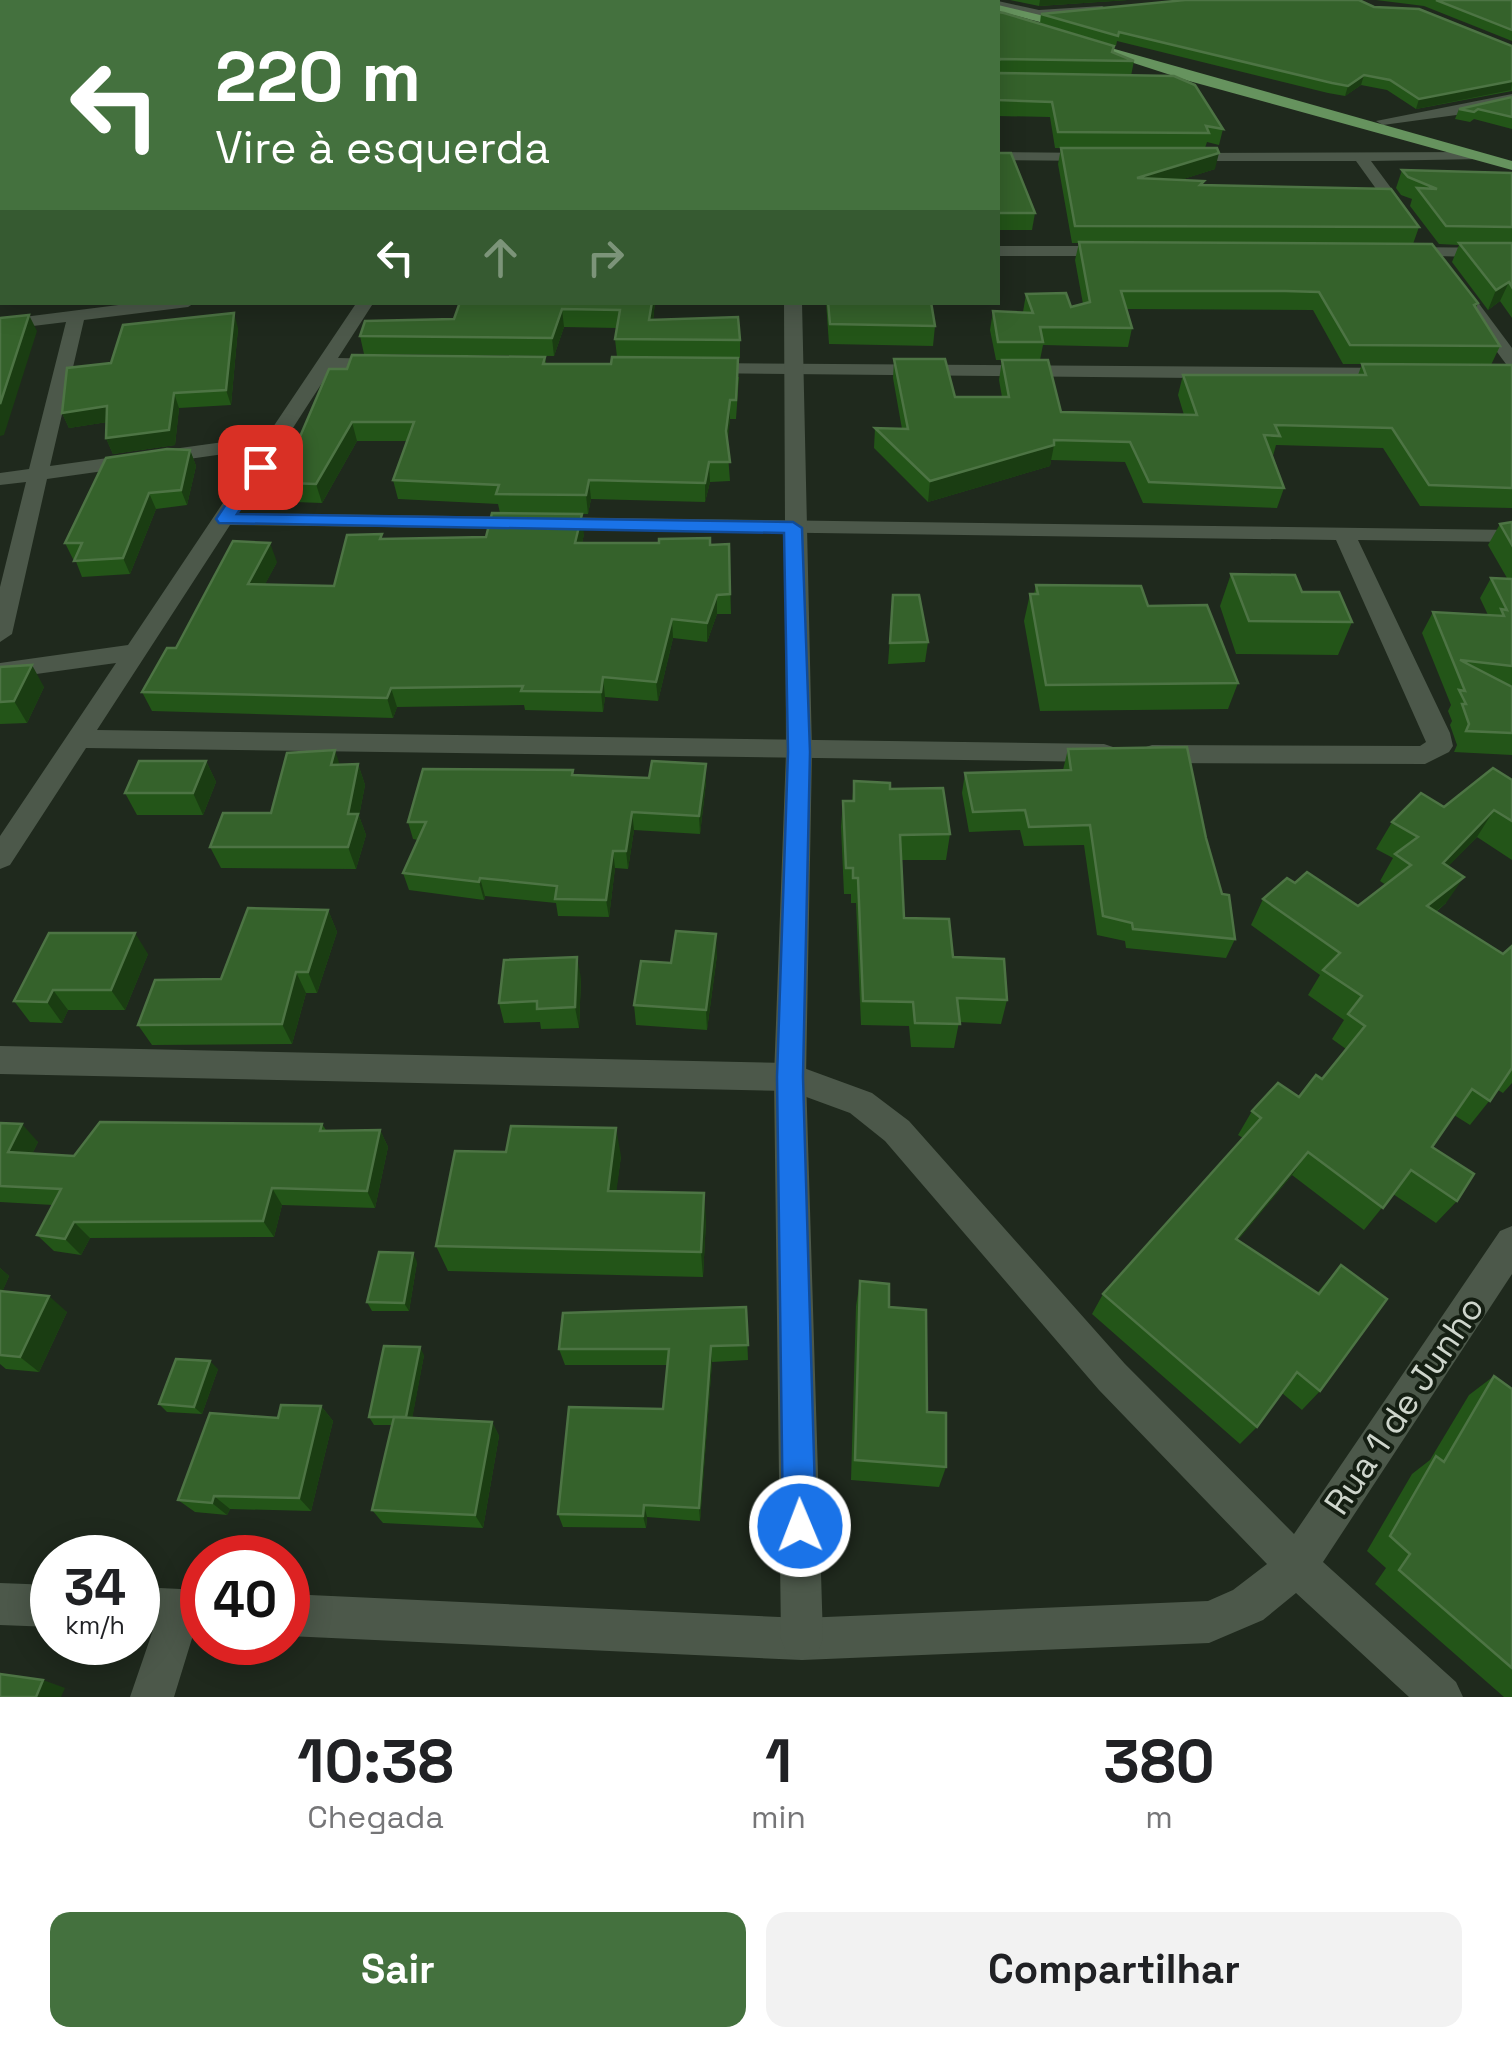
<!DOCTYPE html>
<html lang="pt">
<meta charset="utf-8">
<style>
body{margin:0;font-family:"Space Grotesk",sans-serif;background:#f2f2f2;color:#202124;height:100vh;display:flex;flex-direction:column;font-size:38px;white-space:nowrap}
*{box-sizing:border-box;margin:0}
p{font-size:32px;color:#757577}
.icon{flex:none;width:55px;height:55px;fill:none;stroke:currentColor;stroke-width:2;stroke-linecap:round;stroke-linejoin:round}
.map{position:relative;height:1697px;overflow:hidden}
.panel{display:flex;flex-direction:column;background:#fff;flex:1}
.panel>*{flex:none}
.guide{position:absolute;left:0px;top:0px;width:1000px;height:305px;box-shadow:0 5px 25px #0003;background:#44713e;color:#fff;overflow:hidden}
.speed{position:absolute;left:30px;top:1535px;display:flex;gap:20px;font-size:50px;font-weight:700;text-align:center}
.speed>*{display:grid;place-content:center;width:130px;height:130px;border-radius:50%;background:#fff;box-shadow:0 5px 25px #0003;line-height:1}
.speed small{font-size:25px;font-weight:400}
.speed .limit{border:15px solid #d22;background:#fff;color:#111}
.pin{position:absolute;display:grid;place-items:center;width:85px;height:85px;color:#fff;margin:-42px;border-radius:20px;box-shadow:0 5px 15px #0006}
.me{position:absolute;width:110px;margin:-55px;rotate:359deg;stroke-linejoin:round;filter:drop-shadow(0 0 8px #0008)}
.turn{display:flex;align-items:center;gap:35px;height:210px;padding:0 50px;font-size:45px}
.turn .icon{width:130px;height:130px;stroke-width:2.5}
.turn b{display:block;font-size:70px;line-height:85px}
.lanes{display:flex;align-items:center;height:95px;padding:0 50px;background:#0003;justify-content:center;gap:50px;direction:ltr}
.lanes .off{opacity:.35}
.eta{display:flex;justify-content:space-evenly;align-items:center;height:170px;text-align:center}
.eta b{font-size:60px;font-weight:800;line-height:70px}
.action{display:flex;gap:20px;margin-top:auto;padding:20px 50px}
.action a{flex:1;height:115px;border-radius:20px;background:#44713e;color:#fff;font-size:40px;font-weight:800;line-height:115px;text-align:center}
.action a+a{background:#f2f2f2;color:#202124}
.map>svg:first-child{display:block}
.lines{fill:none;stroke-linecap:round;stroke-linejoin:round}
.minor{fill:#4c584a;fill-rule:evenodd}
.tertiary{fill:#4c584a;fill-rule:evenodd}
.trunk{fill:#66935e;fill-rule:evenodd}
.wall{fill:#235518;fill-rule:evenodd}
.shaded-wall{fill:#1a3d12}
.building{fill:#35622b;stroke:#4d7444;stroke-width:2.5}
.route{fill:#1a73e8;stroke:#114b97;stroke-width:2.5}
.labels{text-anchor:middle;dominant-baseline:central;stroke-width:8;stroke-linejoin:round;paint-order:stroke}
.near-street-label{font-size:35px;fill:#ced5cc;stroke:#151f13}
</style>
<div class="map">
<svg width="1512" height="1697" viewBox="0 0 1512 1697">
<rect width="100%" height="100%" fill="#1f291d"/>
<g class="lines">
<!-- minor -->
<g class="minor">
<polygon points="352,0 364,0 366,2 354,2"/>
<polygon points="998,1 1039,10 1102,6 1108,9 1030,20 1026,14 998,7 998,2 993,2"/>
<polygon points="1512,94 1512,102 1471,113 1383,125 1376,121"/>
<polygon points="998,152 1096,153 1103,157 1096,161 998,160"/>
<polygon points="1476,152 1481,153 1481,159 1371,161 1414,219 1406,224 1400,222 1356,161 1184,161 1177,157 1184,153"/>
<polygon points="998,246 1111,246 1119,251 1111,256 998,256"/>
<polygon points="1404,247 1512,248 1512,258 1398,255 1398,249"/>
<polygon points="1471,300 1477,301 1512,348 1512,365 1506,364 1462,305"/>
<polygon points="142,302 196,302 188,307 84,320 50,466 267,436 357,302 374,302 338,358 386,359 395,364 386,369 331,369 238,513 1512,530 1512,542 1358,540 1450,733 1453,746 1449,752 1425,764 1152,763 1143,760 1139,754 1143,748 1152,745 1420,746 1426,742 1336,540 230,525 97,730 1104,744 1113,747 1117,753 1113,759 1104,762 86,748 10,865 0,869 0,836 116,663 0,679 0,663 128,645 259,449 47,479 12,634 0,642 0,587 26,482 0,485 0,473 29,469 66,322 0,330 0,320"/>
<polygon points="704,363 1396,368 1405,374 1396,380 697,373 697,365"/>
<polygon points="0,1046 790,1063 872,1093 909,1121 1125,1364 1294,1534 1500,1231 1512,1226 1512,1274 1323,1562 1456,1682 1463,1697 1409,1697 1296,1593 1263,1620 1209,1643 802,1660 288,1636 288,1594 802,1618 1208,1601 1233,1590 1267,1564 1099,1390 885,1141 850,1113 790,1091 0,1074"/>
<polygon points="0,1583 52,1585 52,1627 0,1625"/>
<polygon points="138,1587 202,1590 202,1632 194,1632 174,1697 130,1697 153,1630 138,1629"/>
</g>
<!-- tertiary -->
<polygon class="tertiary" points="784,302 802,302 812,752 806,1077 823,1639 817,1654 802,1660 787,1654 781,1639 774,1077 786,752"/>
<!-- trunk -->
<g class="trunk">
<polygon points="891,0 919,0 921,2 893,2"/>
<polygon points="953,0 976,0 978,2 955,2"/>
<polygon points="998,5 1078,24 1080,27 1074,31 998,11"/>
<rect x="0" y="31" width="2" height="8"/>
<polygon points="1072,37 1512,161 1512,170 1189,81 1072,43"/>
</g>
</g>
<!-- wall -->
<g class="wall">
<polygon points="5,0 101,0 100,2 6,2"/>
<polygon points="978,0 997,0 998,2 998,8 998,2 980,2"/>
<polygon points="1010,0 1128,0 1039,6"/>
<polygon points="1376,0 1512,0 1512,41 1424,6"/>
<polygon points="1374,7 1512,46 1512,91 1416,109 1387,90 1361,85 1345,96 1328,93 1117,41 1116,46 1040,23 1041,14"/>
<path d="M 998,12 L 1114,46 L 1112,52 L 1134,61 L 1131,76 L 1223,129 L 1219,145 L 1207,142 L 1205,148 L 1215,169 L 1180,180 L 1204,181 L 1203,185 L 1419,227 L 1413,244 L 1478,303 L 1476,308 L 1500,346 L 1491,365 L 1512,365 L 1512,508 L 1420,506 L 1383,448 L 1276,445 L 1273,456 L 1284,488 L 1277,508 L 1143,503 L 1125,462 L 1051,460 L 1050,466 L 928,502 L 874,448 L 875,428 L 902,429 L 893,378 L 894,359 L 955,397 L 1002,397 L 999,380 L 1002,360 L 996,360 L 990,330 L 993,311 L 1023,312 L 1026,294 L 1071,307 L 1083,304 L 1075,260 L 1079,243 L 1072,243 L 1058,164 L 1061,148 L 1055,148 L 1050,117 L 998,116 ZM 1126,309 L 1313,310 L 1343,364 L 1362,364 L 1358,375 L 1183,375 L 1178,395 L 1184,415 L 1061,412 L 1040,360 L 1043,345 L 1128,347 L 1132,328 Z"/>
<polygon points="1512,97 1512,129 1474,119 1470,122 1455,119 1459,109"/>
<polygon points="998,153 1035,213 1032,230 998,230"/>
<polygon points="1402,170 1512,173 1512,318 1500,301 1488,310 1452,262 1459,245 1439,244 1410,206 1412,199 1401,195 1396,188"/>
<polygon points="460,302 655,302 653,320 740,340 740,358 617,357 615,339 617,328 564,327 554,356 364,354 360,336 454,319"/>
<polygon points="826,302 931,302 935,326 933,346 829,344"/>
<polygon points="238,328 231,405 179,408 175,445 113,454 106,438 107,422 69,428 62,413 111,363"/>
<polygon points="545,357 546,364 739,377 736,419 730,419 727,442 730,481 710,482 705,502 591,499 588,514 500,513 498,504 398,499 393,480 407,441 357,441 322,503 267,501 260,482 296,446 347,369"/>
<polygon points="190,450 196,466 187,505 156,509 130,574 82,577 75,559 73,559 65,543"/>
<polygon points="1512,522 1512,755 1454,752 1457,745 1450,725 1452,721 1448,711 1451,705 1422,633 1433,612 1488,615 1480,598 1491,578 1507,578 1488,545 1500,524"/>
<polygon points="584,534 582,543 729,544 731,614 717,614 707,642 673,638 658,701 605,697 603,712 525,710 524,705 397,707 393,718 152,711 142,692 176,648 277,562 265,584 334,586 383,539"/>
<polygon points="1231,574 1302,592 1352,622 1338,655 1236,654 1220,606"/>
<polygon points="1036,585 1238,683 1228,709 1040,711 1024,621 1030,594 1034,594"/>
<polygon points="893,595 928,642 925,662 888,664"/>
<polygon points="0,667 44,687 27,723 0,724"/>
<polygon points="1068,749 1206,838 1235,939 1226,958 1126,948 1125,941 1097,935 1084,845 1024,846 1020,830 969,832 962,793 965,773 1063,770"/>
<polygon points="206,761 216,782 203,815 137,815 125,793"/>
<polygon points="340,764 358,764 365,785 359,816 366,835 356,869 221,868 210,847 271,813"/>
<polygon points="573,775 706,782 700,834 634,830 628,869 615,868 609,917 558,916 556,903 485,896 484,900 409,890 403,873 418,840 413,839 408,822"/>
<polygon points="1512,780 1512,860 1477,837 1448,866 1446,903 1436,912 1503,954 1512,946 1512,1083 1503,1093 1498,1090 1470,1125 1454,1115 1432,1147 1457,1201 1436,1223 1393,1194 1364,1230 1292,1175 1238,1240 1317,1293 1341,1265 1320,1391 1302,1410 1282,1393 1257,1427 1240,1444 1092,1314 1103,1294 1243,1138 1238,1135 1252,1111 1299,1097 1322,1079 1346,1049 1332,1039 1344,1020 1308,995 1320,975 1251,925 1263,899 1295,883 1358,906 1386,885 1380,881 1393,858 1376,849 1392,822 1444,807"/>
<polygon points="854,781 890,789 950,834 946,860 901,860 904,918 1007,1000 1001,1024 959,1022 954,1048 911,1047 909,1026 861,1025 856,903 851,903 851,894 844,894 841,827 843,801 852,801"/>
<polygon points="328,910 337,932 317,993 306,993 292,1044 152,1045 138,1025 221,979"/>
<polygon points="148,954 125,1010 68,1010 62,1023 30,1022 14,1001"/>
<polygon points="717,955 707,1030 636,1025 634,1005 671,963"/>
<polygon points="581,978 579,1028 541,1029 540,1022 504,1023 499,1003"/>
<polygon points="0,1123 38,1142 32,1154 74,1156 322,1124 326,1130 380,1130 388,1147 375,1208 282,1205 274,1237 90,1238 81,1255 54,1251 37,1235 53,1205 0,1202"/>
<polygon points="621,1156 616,1191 706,1220 703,1277 448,1271 436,1246"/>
<polygon points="417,1262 409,1311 372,1311 367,1302"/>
<polygon points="0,1268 9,1276 2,1292 67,1312 39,1372 6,1369 0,1364"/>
<polygon points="860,1281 889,1307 946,1467 939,1487 851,1480 856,1306"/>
<polygon points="746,1307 748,1360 712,1362 700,1521 647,1517 646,1528 563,1527 558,1514 663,1409 667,1365 565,1365 559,1349"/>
<polygon points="424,1355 412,1418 492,1422 499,1436 483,1528 383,1523 372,1510 392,1425 374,1425 369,1417"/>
<polygon points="218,1369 202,1414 167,1412 159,1404"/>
<polygon points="1494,1376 1512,1389 1512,1697 1504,1697 1375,1584 1386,1568 1367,1551 1412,1474 1430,1460 1469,1395"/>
<polygon points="321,1406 333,1421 311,1511 230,1509 227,1515 195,1512 178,1500 278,1418"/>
</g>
<!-- shaded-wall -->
<g class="shaded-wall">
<polygon points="1040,0 1128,0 1039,6"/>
<polygon points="1364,75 1361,85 1345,96 1348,86"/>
<polygon points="1512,81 1511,90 1416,109 1419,99"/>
<polygon points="0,136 2,140 2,153 0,154"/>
<polygon points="1219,153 1215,169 1133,195 1137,178"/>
<polygon points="1509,282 1500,301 1488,310 1496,290"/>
<polygon points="652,302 655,302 651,338 649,320"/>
<polygon points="562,309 564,327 554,356 552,338"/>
<polygon points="234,313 238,328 231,405 226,390"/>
<polygon points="29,315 37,331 4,435 0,436 0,404"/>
<polygon points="174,393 179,408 175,445 113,454 106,438"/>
<polygon points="730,400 730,419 727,450 726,431"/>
<polygon points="107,406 114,421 69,428 62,413"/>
<polygon points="352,422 357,441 322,503 316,484"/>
<polygon points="1054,445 1050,466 928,502 930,481"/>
<polygon points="190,450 196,466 187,505 181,490"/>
<polygon points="709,462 710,482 705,502 705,483"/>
<polygon points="589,480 591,499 588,514 586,495"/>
<polygon points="149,493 156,509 130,574 123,558"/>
<polygon points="582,514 584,534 578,563 575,543"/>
<polygon points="270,543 277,562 255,603 248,584"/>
<polygon points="717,595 717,614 707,642 707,623"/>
<polygon points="672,619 673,638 658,701 656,682"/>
<polygon points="32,665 44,687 27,723 14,701"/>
<polygon points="603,677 605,697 603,712 601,692"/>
<polygon points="391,688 397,707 393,718 387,698"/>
<polygon points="335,750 342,772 331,765"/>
<polygon points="206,761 216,782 203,815 193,793"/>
<polygon points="358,764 365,785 359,816 366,835 356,869 348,847 348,814"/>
<polygon points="706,764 706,782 700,834 699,816"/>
<polygon points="1494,810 1477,837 1426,889 1443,863"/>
<polygon points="632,812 634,830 628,869 626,851"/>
<polygon points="613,851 615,868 609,917 606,900"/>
<polygon points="1464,877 1446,903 1410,932 1427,906"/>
<polygon points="480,878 485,896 484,900 479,882"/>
<polygon points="328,910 337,932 317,993 308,972"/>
<polygon points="135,933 148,954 125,1010 111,990"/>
<polygon points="716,934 717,955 707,1030 706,1010"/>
<polygon points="577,957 581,978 579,1028 575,1007"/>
<polygon points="296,972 306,993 292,1044 282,1024"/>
<polygon points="53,990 68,1010 62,1023 47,1002"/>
<polygon points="22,1124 38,1142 24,1170 8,1152"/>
<polygon points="616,1128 621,1156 613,1218 608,1191"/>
<polygon points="380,1130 388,1147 375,1208 367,1191"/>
<polygon points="1308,1152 1292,1175 1221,1260 1236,1239"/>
<polygon points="272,1188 282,1205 274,1237 263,1221"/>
<polygon points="704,1193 706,1220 703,1277 701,1252"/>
<polygon points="74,1222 90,1238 81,1255 65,1239"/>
<polygon points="413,1253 417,1262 409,1311 404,1303"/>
<polygon points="0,1268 9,1276 0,1297"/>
<polygon points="49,1296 67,1312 39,1372 20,1357"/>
<polygon points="711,1346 712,1362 700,1521 699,1508"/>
<polygon points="420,1347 424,1355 411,1425 406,1418"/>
<polygon points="210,1361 218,1369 202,1414 194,1407"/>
<polygon points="321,1406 333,1421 311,1511 299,1498"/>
<polygon points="492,1422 499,1436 483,1528 475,1515"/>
<polygon points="214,1496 230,1509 227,1515 212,1503"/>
<polygon points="644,1505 647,1517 646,1528 643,1516"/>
<polygon points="43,1680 65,1688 61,1697 36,1697"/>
</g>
<!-- building -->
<g class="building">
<polygon points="222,0 322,0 322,2 221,2"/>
<polygon points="564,0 597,0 596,2 562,2"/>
<polygon points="1185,0 1359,0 1374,7 1419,9 1512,46 1512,81 1419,99 1390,80 1364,75 1348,86 1332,83 1119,32 1118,36 1041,14"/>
<polygon points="1436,0 1512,0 1512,30"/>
<polygon points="998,12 1004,13 1114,46 1112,52 1134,61 1000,59 998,62"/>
<polygon points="2,60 2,138 0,136 0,61"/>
<polygon points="998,73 1174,76 1195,85 1223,129 1206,126 1209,133 1058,132 1052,102 998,100"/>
<polygon points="1512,97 1512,117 1478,109 1474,112 1459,109"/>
<polygon points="1061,148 1217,148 1219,153 1137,178 1204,181 1200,185 1391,189 1419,227 1075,226"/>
<polygon points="998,153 1011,153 1035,213 998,213"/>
<polygon points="1402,170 1512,173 1512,227 1446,226 1417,188 1437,189 1408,177"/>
<polygon points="1079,242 1432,244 1478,303 1474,305 1500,346 1350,345 1319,292 1285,291 1121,291 1132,328 1040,327 1043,342 998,342 993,311 1033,313 1026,294 1066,293 1071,307 1090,302"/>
<polygon points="1459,243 1512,243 1512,287 1509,282 1496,290"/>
<polygon points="460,302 652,302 649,320 738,317 740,340 615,339 620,310 562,309 552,338 360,336 365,321 454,319"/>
<polygon points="828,302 931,302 935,326 830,324"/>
<polygon points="234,313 226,390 174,393 169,430 106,438 107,406 62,413 67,368 111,363 123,325"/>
<polygon points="29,315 0,404 0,318"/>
<polygon points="352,355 545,357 543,364 611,364 612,357 738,358 736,400 730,400 726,431 730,462 709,462 705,483 589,480 586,495 496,494 499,485 393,480 414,422 352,422 316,484 260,482 280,446 296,446 329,369 347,369"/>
<polygon points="894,359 945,359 955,397 1009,397 1002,360 1048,360 1061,412 1197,415 1183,375 1366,375 1362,364 1512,365 1512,488 1429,485 1392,428 1275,425 1280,436 1264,435 1284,488 1149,482 1130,442 1054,440 1054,445 930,481 875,428 908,429"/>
<polygon points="167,449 190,450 181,490 149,493 123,558 74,561 82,543 65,543 106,458"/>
<polygon points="492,513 582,514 575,543 659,543 659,539 710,538 710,545 729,544 730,594 717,595 707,623 672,619 656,682 603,677 601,692 521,691 523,686 391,688 387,698 142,692 167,648 176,648 233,541 270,543 248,584 334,586 347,535 382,534 380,539 486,537"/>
<polygon points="1512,522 1512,545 1500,524"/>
<polygon points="1231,574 1295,575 1302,592 1339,592 1352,622 1249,621"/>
<polygon points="1491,578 1512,579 1512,666 1460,660 1512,687 1512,733 1466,731 1469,724 1462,704 1466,704 1459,690 1465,691 1433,612 1504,616 1501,609 1507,610"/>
<polygon points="1036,585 1141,586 1148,606 1207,605 1238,683 1046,685 1030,594 1038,594"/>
<polygon points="893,595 919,595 928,642 890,643"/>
<polygon points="32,665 14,701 0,702 0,667"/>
<polygon points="1187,747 1206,838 1222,894 1229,895 1235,939 1133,929 1132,923 1103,916 1090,825 1029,827 1025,810 973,812 965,773 1071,770 1068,749"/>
<polygon points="335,750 331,765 358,764 348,814 358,814 348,847 210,847 223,813 271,813 287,753"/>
<polygon points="139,761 206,761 193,793 125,793"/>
<polygon points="652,761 706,764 699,816 632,812 626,851 613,851 606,900 555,899 557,886 480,878 479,882 403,873 426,822 408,822 423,769 573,770 572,775 649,778"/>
<polygon points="1493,768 1512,780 1512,821 1494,810 1443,863 1464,877 1427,906 1503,954 1512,946 1512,1068 1490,1101 1472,1089 1432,1147 1474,1174 1457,1201 1411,1170 1383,1208 1308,1152 1236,1239 1319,1294 1341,1265 1387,1299 1320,1391 1297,1372 1257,1427 1103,1294 1261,1118 1252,1111 1278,1083 1299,1097 1316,1075 1322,1079 1365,1026 1348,1014 1362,996 1323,970 1340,953 1263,899 1287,878 1295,883 1307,872 1358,906 1411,865 1395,854 1418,837 1392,822 1421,793 1444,807"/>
<polygon points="854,781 890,783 890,789 943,788 950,834 900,835 904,918 949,919 953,957 1004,959 1007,1000 957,998 960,1024 915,1023 913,1002 863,1001 858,878 853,878 853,868 846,868 843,801 854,801"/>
<polygon points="248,908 328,910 308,972 296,972 282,1024 138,1025 155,980 221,979"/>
<polygon points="676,931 716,934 706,1010 634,1005 641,961 671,963"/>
<polygon points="49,933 135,933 111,990 53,990 47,1002 14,1001"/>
<polygon points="577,957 575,1007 537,1009 537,1001 499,1003 504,960"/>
<polygon points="100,1122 322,1124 320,1131 380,1130 367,1191 272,1188 263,1221 74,1222 65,1239 37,1235 61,1189 0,1186 0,1123 22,1124 8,1152 74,1156"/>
<polygon points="511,1126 616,1128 608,1191 704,1193 701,1252 436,1246 455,1151 506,1152"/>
<polygon points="379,1252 413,1253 404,1303 367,1302"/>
<polygon points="860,1281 889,1284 889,1307 926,1310 927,1412 946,1413 946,1467 855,1460"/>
<polygon points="0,1291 49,1296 20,1357 0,1355"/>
<polygon points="746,1307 748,1345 711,1346 699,1508 644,1505 643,1516 558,1514 569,1407 663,1409 669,1349 559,1349 563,1313"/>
<polygon points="384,1346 420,1347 406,1417 369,1417"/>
<polygon points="176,1359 210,1361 194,1407 159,1404"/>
<polygon points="1494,1376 1512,1389 1512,1668 1399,1570 1410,1554 1390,1536 1436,1456 1444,1462"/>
<polygon points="281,1405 321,1406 299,1498 214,1496 212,1503 178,1500 210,1413 278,1418"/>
<polygon points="394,1417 492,1422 475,1515 372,1510"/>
<polygon points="0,1674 43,1680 36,1697 0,1697"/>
</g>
<!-- route -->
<polygon class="route" points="260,462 268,467 237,514 793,522 802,528 810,752 803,1077 816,1526 812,1538 800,1543 788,1538 783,1526 777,1077 788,752 784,533 219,523 216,519 254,463"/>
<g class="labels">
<!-- near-street labels -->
<g class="near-street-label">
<text transform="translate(1404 1405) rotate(-56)">Rua 1 de Junho</text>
</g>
</g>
</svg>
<div class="speed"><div>34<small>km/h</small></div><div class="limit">40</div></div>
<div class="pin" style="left:260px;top:467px;background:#d93025"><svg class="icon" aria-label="arrive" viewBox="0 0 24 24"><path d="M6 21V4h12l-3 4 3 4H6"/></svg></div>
<svg class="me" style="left:800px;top:1526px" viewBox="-20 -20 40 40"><circle r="17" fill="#1a73e8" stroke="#fff" stroke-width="3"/><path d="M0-11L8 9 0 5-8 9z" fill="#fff"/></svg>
<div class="guide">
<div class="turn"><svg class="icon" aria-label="left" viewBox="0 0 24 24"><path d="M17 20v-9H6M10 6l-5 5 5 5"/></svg><div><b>220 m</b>Vire à esquerda</div></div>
<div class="lanes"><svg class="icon" aria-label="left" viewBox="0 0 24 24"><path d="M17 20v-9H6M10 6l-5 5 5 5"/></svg><svg class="icon off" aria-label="ahead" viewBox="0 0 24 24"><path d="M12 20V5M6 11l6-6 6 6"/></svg><svg class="icon off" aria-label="right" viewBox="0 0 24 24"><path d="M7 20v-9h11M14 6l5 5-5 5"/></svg></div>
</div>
</div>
<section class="panel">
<div class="eta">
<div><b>10:38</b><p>Chegada</p></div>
<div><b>1</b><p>min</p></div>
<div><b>380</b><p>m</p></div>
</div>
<div class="action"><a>Sair</a><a>Compartilhar</a></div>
</section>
